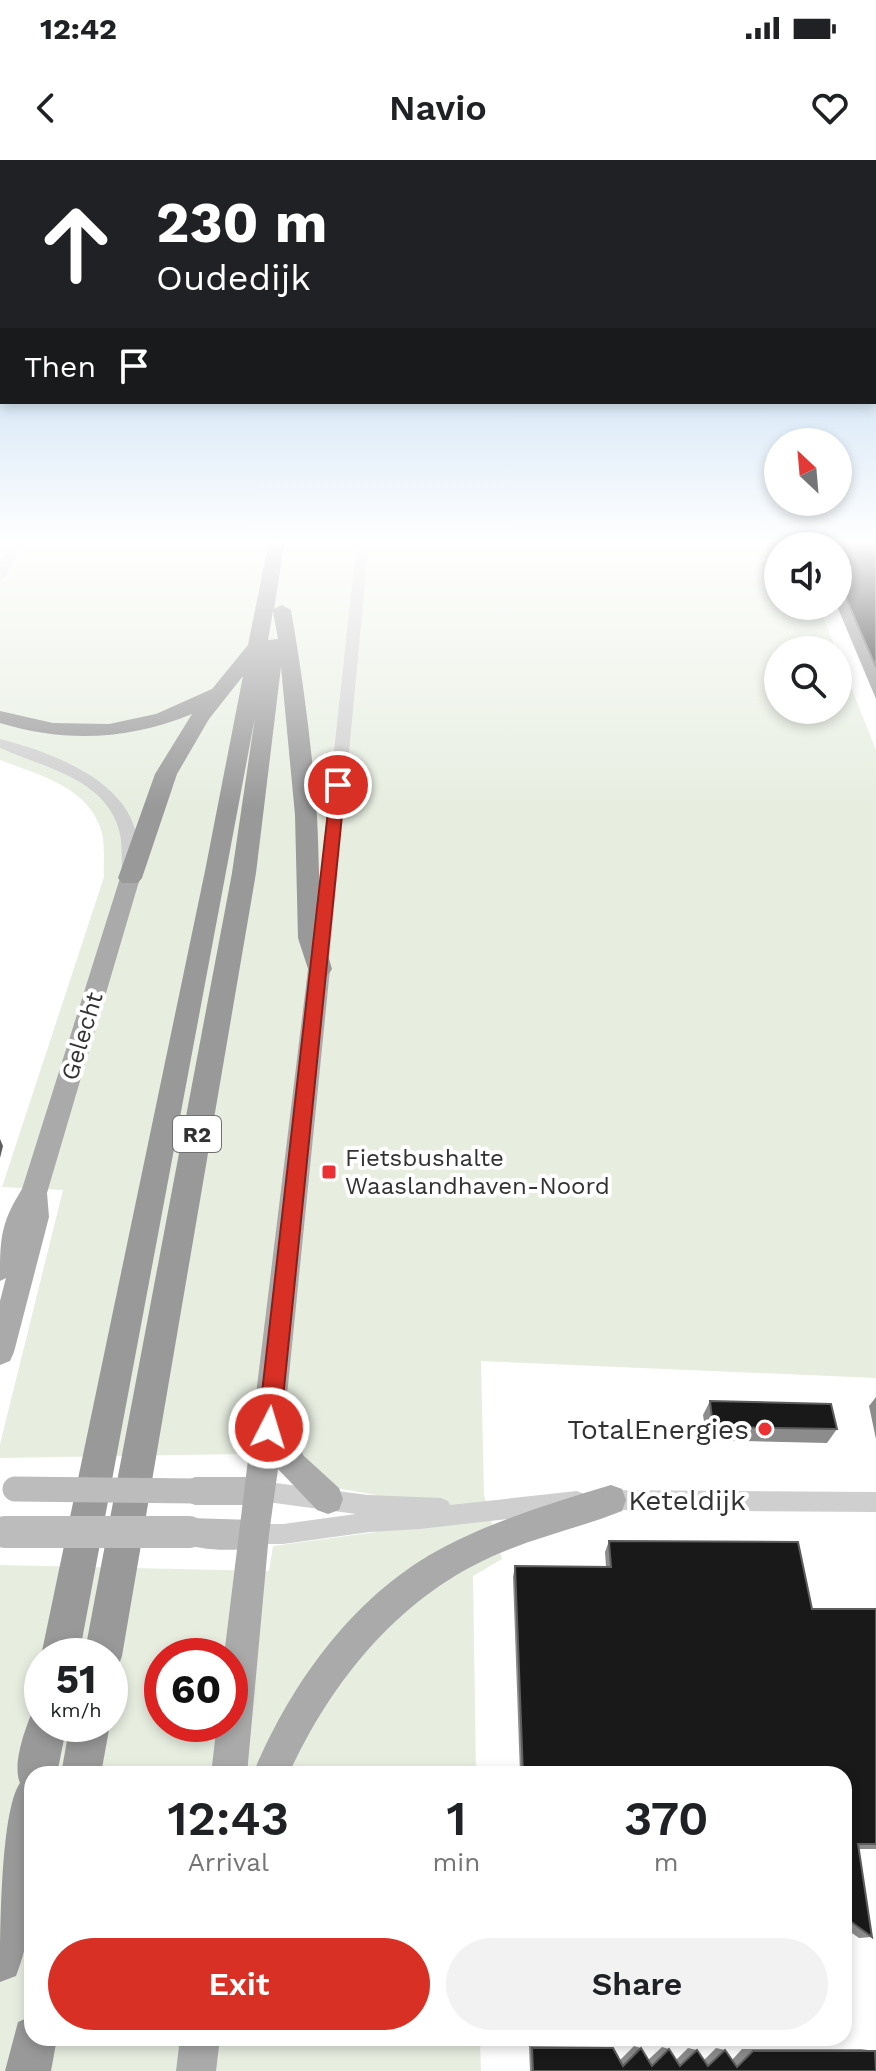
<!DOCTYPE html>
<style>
body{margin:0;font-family:"Work Sans",sans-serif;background:#f2f2f2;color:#202124;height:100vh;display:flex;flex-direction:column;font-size:30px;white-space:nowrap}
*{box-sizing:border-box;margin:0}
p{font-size:26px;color:#757577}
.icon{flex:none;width:44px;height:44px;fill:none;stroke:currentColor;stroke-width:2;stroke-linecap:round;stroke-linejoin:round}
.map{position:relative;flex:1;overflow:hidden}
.details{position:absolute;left:24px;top:1606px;width:828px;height:280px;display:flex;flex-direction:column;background:#fff;border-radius:24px;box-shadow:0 4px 12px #0003}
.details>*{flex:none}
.guide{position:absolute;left:0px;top:0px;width:876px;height:244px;box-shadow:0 4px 12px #0003;background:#202124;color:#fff;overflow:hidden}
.needle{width:52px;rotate:334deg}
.tools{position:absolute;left:764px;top:268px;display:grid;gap:16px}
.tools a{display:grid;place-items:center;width:88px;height:88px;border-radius:50%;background:#fff;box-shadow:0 4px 12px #0003;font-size:40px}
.speed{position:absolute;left:24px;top:1478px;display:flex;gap:16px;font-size:40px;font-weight:700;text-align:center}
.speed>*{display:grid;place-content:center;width:104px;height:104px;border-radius:50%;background:#fff;box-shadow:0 4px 12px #0003;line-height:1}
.speed small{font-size:20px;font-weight:400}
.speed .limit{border:12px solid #d22;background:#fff;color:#111}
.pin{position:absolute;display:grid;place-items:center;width:68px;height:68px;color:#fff;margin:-34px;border:4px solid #fff;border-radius:50%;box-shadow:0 2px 8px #0007}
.me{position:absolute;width:88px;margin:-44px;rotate:5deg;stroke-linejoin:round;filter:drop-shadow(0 0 6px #0008)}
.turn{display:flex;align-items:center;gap:28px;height:168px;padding:0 24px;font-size:36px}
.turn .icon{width:104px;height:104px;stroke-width:2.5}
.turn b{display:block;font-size:56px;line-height:68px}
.then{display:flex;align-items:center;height:76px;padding:0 24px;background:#0003;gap:16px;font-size:30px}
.eta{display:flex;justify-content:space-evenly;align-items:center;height:136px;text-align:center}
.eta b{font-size:48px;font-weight:600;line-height:56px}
.button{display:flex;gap:16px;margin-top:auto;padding:16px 24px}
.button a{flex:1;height:92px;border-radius:48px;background:#d93025;color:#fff;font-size:32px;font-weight:600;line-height:92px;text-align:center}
.button a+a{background:#f2f2f2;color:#202124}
.status{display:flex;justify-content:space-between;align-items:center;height:56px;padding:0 40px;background:#fff;direction:ltr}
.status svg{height:22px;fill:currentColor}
header{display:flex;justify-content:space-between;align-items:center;height:104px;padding:0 24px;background:#fff;font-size:36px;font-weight:600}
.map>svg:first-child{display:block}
.green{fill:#e7eee0;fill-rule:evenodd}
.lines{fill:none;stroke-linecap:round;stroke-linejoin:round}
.minor{fill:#cfcfcf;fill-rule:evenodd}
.tertiary{fill:#cfcfcf;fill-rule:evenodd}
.secondary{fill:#bcbcbc;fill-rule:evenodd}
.primary{fill:#aaa;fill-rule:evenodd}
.motorway{fill:#999;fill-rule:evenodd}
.secondary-bridge-far1{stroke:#bcbcbc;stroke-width:25}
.secondary-bridge{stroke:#bcbcbc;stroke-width:32}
.wall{fill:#8c8c8c}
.shaded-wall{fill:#5e5e5e}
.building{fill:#191919;stroke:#5e5e5e;stroke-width:2}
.route{fill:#d93025;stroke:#8d1f18;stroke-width:2}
.poi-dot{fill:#eb3134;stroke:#fff;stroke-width:3}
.labels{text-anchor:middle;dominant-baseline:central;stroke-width:8;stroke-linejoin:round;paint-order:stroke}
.shield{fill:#fff;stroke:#707070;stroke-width:2}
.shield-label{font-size:22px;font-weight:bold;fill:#323232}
.street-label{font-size:24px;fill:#323232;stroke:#fff}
.poi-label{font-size:24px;fill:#323232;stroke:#fff;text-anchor:start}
.near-poi-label{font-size:28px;fill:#323232;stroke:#fff;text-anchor:end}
.near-street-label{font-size:28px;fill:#323232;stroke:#fff}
</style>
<div class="status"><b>12:42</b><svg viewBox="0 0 49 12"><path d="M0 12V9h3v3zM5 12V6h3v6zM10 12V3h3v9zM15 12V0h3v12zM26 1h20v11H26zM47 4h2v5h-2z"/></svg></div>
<header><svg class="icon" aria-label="back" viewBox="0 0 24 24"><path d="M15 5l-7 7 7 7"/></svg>Navio<svg class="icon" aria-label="heart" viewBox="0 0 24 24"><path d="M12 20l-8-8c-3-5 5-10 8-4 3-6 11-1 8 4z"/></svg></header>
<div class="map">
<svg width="876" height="1911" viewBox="0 0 876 1911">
<rect width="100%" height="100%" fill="#fff"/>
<!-- green -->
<path class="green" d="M 0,380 L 793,380 L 795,386 L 778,386 L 778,446 L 819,446 L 836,490 L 778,490 L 778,550 L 838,550 L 838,494 L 876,590 L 876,1218 L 481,1201 L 484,1335 L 502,1399 L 473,1416 L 476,1614 L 32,1614 L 32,1878 L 480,1878 L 481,1911 L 0,1911 L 0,1405 L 269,1411 L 273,1386 L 376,1372 L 376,1335 L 331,1327 L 302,1293 L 0,1298 L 0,1284 L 63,1030 L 2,1027 L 104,717 C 103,701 106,682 100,667 C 86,626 36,614 0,600 ZM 42,1496 L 110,1496 L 110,1564 L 42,1564 ZM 162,1496 L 230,1496 L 230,1564 L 162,1564 Z"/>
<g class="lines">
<!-- minor -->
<g class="minor">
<polygon points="260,1321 368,1335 441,1338 448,1341 450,1345 577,1331 584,1334 587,1341 584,1348 577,1351 420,1369 369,1372 283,1384 253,1384 246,1381 243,1374 246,1367 253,1364 283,1364 356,1354 260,1341 253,1338 250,1331 253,1324"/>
<polygon points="604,1330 876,1332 876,1352 604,1350 597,1347 594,1340 597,1333"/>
</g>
<!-- tertiary -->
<g class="tertiary">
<polygon points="13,380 25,380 6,416 0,420 0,404"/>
<polygon points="357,380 369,380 330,793 321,799 312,793"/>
<path d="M 0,579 C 47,591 120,617 135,669 C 139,683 138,699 138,713 L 136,717 L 124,717 L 122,713 C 121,699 123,684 119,670 C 105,618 42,607 0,588 Z"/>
</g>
<!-- secondary -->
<g class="secondary">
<polygon points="195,1317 260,1317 270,1321 274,1331 270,1341 260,1345 195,1345 185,1341 181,1331 185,1321"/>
<path d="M 189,1358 L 253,1360 L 263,1364 L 267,1374 L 263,1384 C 242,1393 200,1391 179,1382 L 175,1372 L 179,1362 Z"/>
</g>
<!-- primary -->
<g class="primary">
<path d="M 130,711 L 140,718 L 47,1033 L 49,1057 L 14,1192 L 10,1201 L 0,1205 L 0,1141 L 6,1118 L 0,1121 C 0,1080 0,1064 22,1029 L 120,718 Z"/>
<polygon points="319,801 327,804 330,809 284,1265 304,1296 339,1328 343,1339 339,1350 328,1354 317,1350 278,1309 269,1374 247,1614 211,1614 217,1564 230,1564 230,1496 224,1496 308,809 311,804"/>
<path d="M 611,1325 L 622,1329 L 626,1340 L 622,1351 C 582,1367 540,1376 500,1393 C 402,1434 332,1519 289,1614 L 253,1614 C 291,1522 356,1432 446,1386 C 498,1359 555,1342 611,1325 Z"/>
<polygon points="180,1878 220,1878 216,1911 176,1911"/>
</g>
<!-- motorway -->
<g class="motorway">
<path d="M 269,380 L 285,380 L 274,449 L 282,445 L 291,450 C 303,519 312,587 317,657 C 320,708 317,760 332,809 L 328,815 L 319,818 L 310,815 L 298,778 L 295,655 L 281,507 L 256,713 L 122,1496 L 117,1510 L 110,1512 L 110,1496 L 84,1496 L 232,713 L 255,557 L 79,1496 L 42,1496 L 42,1499 L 41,1496 L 205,711 L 243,516 L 209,559 L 177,614 L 142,718 L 138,723 L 122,723 L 118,718 L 155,614 L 192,554 C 128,580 66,583 0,563 L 0,551 L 53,563 L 109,564 L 156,554 L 212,529 L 248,485 ZM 273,451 L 278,479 L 268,480 Z"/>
<path d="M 42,1546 L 42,1564 L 67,1564 L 57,1614 L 32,1614 C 32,1680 41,1754 16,1816 L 0,1822 C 0,1780 0,1651 20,1623 C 12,1604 25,1569 33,1550 Z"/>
<polygon points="70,1564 110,1564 101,1614 61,1614"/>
<polygon points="32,1856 32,1878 57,1878 51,1911 5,1911 18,1862"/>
</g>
<!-- secondary-bridge-far1 -->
<g class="secondary-bridge-far1">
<polyline points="15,1329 195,1331"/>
<polyline points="5,1372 189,1372"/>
</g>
<!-- secondary-bridge -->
<polyline class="secondary-bridge" points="5,1372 189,1372"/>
</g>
<!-- wall -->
<g class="wall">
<polygon points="809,380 876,380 876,539 837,446 838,446 838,386 812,386"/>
<polygon points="876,1237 876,1279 869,1246"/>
<polygon points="710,1241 837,1269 827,1283 707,1280 703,1255"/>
<polygon points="609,1381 812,1449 876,1449 876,1689 858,1689 872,1777 859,1778 846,1769 844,1614 520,1614 513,1417 515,1406 606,1407 605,1392"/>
<polygon points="529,1886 607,1887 613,1888 620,1900 634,1886 641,1888 648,1900 662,1887 669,1889 676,1900 688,1888 697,1890 704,1900 716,1888 725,1890 732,1900 742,1889 861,1889 875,1891 876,1911 530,1911"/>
</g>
<!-- shaded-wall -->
<polygon class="shaded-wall" points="0,979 3,986 0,998"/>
<!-- building -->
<g class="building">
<polygon points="821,380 876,380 876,507 838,420 838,386 823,386"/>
<polygon points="710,1241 831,1244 837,1269 713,1267"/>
<polygon points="609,1381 798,1382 812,1449 876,1449 876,1684 858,1684 872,1777 850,1761 844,1774 844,1614 523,1614 515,1406 611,1407"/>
<polygon points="532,1888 613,1888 623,1906 641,1888 652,1906 669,1889 680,1906 697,1890 708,1906 725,1890 737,1907 753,1891 875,1891 876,1911 533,1911"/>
</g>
<!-- sky -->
<linearGradient id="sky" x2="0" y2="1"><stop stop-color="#9dc5ea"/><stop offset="0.59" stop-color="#fff"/><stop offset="1" stop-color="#fff" stop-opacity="0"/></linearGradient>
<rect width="876" height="648" fill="url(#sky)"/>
<!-- route -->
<polygon class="route" points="338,620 345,625 280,1268 277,1276 269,1279 261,1276 258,1268 331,625"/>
<!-- markers -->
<g class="poi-dot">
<rect x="321" y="1004" width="16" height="16" rx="4"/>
<circle cx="765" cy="1269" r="8"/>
</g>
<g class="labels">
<!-- shield labels -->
<rect class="shield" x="173" y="956" width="48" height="36" rx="6"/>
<g class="shield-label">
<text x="197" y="974">R2</text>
</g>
<!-- street labels -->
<g class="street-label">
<text transform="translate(82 876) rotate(-73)">Gelecht</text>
</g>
<!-- poi labels -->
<g class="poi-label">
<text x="345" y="998">Fietsbushalte<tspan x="345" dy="28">Waaslandhaven-Noord</tspan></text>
</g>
<!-- near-poi labels -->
<g class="near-poi-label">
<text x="749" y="1269">TotalEnergies</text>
</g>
<!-- near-street labels -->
<g class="near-street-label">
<text x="687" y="1340">Keteldijk</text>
</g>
</g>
</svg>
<div class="tools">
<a><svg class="needle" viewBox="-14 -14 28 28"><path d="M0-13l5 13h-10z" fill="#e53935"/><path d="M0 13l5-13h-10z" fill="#757577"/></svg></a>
<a><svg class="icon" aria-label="sound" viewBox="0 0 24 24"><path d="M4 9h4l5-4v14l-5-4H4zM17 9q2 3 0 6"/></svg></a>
<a><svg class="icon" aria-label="search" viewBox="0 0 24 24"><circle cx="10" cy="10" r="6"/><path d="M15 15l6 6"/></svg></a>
</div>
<div class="speed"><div>51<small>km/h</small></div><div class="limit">60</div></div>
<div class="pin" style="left:338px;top:625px;background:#d93025"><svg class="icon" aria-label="arrive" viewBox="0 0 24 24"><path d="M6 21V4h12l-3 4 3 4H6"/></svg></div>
<svg class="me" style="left:269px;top:1268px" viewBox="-20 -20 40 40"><circle r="17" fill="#d93025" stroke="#fff" stroke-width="3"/><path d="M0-11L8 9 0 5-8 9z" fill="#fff"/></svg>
<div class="guide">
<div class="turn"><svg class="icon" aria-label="ahead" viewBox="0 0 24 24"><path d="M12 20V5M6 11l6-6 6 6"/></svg><div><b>230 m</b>Oudedijk</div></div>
<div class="then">Then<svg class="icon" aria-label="arrive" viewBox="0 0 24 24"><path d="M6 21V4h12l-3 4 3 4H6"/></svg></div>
</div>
<section class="details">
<div class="eta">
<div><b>12:43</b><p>Arrival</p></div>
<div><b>1</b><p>min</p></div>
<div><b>370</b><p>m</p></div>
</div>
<div class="button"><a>Exit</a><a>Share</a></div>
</section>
</div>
